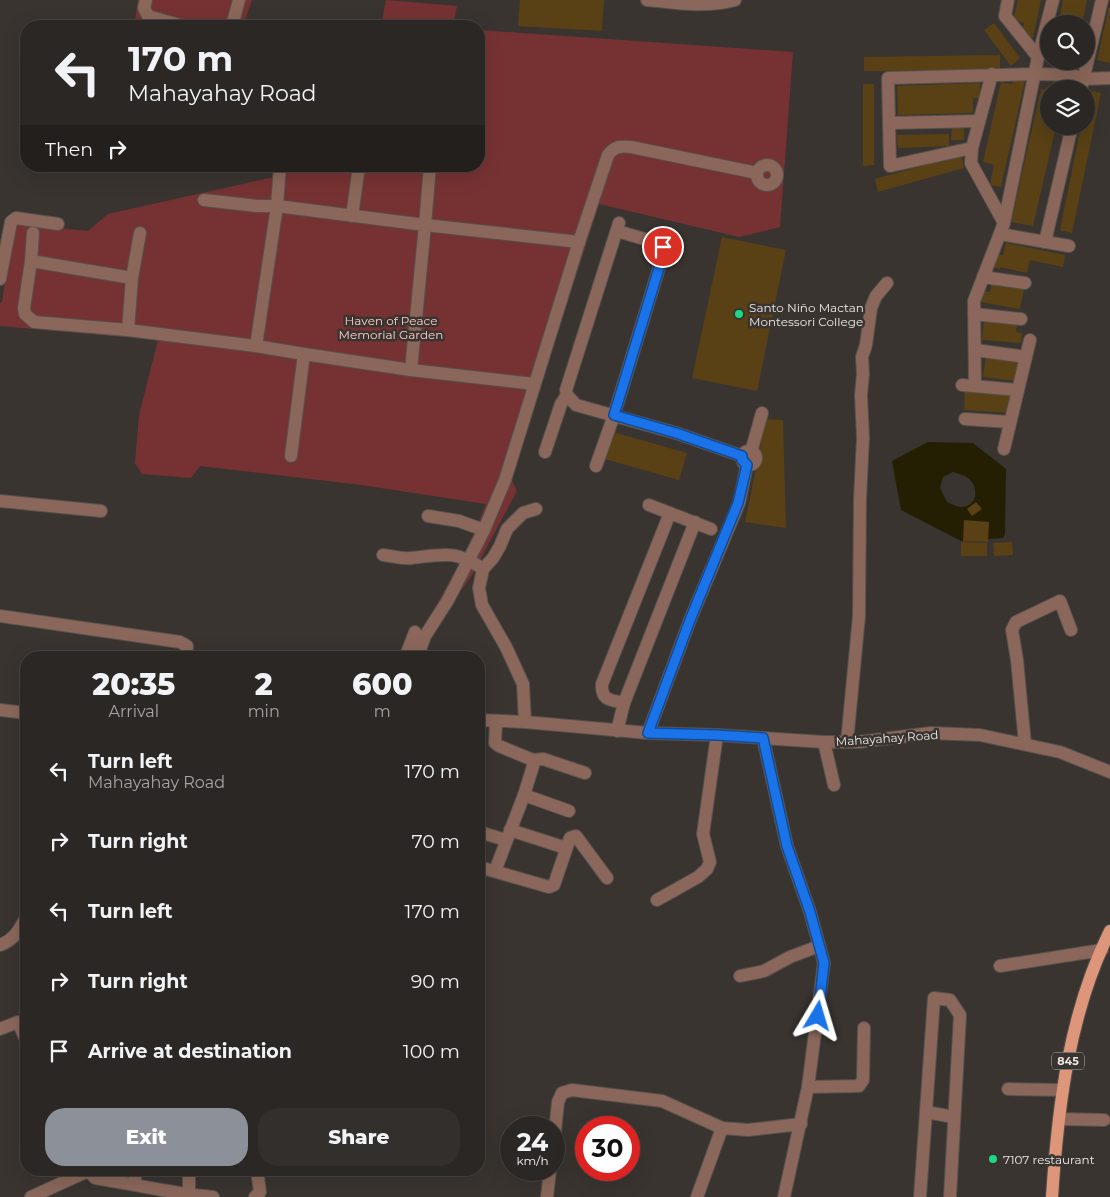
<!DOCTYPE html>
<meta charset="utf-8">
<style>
body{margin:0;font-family:Montserrat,sans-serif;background:#332f2c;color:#f1f3f6;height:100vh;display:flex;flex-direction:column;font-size:19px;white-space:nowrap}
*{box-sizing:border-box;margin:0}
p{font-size:16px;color:#a6a5a6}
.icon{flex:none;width:28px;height:28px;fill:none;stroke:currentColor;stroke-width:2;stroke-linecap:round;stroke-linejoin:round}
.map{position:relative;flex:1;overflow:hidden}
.drawer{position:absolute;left:20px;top:651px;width:465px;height:525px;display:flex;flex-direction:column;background:#2b2724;border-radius:20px;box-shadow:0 5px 20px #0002,0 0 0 1px #474441}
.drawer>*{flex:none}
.guide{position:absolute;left:20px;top:20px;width:465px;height:152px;border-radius:20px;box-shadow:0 5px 20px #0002,0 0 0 1px #474441;background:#2b2724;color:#f1f3f6;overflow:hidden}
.fabs{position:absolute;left:1040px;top:15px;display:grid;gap:10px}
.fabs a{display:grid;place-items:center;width:55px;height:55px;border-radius:50%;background:#2b2724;box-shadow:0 5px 20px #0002,0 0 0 1px #474441;font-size:25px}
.speed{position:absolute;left:500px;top:1116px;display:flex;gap:10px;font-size:25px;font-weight:700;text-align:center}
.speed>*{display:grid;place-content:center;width:65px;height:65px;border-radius:50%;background:#2b2724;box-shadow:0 5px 20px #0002,0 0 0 1px #474441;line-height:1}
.speed small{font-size:12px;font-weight:400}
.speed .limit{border:8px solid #d22;background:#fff;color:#111}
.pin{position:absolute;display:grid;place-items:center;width:42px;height:42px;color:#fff;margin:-21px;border:2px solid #fff;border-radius:50%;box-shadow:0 1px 5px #0007}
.me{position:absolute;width:55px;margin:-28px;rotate:7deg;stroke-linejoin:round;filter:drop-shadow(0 0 4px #0008)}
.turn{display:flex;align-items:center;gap:18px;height:105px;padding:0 25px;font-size:22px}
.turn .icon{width:65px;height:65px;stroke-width:2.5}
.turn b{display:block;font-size:35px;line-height:42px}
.then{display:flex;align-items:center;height:48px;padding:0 25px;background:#0003;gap:10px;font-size:19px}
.eta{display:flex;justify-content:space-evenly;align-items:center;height:85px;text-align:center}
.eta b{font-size:30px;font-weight:800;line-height:35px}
.button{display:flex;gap:10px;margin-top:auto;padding:10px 25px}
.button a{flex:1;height:58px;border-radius:20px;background:#8c9099;color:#fff;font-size:20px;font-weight:800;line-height:58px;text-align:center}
.button a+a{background:#332f2c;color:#f1f3f6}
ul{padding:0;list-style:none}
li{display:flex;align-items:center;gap:15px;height:70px;padding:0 25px}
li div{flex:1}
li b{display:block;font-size:19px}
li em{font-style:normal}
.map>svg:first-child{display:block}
.green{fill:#763233}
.water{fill:#241f03;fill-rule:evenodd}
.building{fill:#594115}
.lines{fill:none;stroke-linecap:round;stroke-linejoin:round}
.minor-casing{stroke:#55514d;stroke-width:14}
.major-casing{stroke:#55514d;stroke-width:14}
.minor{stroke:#8a675a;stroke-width:12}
.major{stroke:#de967b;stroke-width:12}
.route-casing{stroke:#114b97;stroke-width:12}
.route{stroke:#1a73e8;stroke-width:9}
.poi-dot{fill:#1cd988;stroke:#393430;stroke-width:2}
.labels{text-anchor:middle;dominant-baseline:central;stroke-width:5;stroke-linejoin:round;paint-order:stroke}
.shield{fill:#393430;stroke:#b6b2af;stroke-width:1}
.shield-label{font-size:11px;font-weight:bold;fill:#ebe8e5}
.poi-label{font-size:12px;fill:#ebe8e5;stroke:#393430;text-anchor:start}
.park-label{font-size:12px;fill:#fdcbc9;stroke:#393430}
.street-label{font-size:12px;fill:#ebe8e5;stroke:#393430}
</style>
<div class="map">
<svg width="1110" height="1197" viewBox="0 0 1110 1197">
<rect width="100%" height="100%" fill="#393430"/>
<!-- green -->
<g class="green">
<polygon points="138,0 252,0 243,26 134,26"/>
<polygon points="386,0 457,6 453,26 381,26"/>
<path d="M 479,30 L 793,52 L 780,227 L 739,237 L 599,204 L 519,454 L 512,481 L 517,491 L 472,575 L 423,645 L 409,657 C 434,606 466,558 486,504 L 361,485 L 200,466 L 191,478 L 142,474 L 135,463 L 139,415 L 158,340 L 0,326 L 0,303 L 2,302 L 14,223 L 88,231 L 108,214 L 274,177 L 275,166 L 479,166 Z"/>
</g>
<!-- water -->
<path class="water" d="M 928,442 L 973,443 L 1006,469 L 1005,534 L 1003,538 L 961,541 L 901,510 L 892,461 ZM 953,472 C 958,474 964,475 968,478 C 979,486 978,506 962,507 C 957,507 951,504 947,502 L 940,488 L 943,477 Z"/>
<!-- building -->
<g class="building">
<polygon points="520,0 604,0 602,31 518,26"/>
<polygon points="1018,0 1041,0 1033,38 1021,36 1024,23 1013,20"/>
<polygon points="1063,0 1087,0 1082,24 1058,24"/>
<polygon points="1109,7 1110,7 1110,63 1097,60"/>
<polygon points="994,23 1020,58 1011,66 984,30"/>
<polygon points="1000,55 1000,70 864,71 864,57"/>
<polygon points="1050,61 1073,61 1071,70 1049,65"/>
<polygon points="1014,78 1025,80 1001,187 990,185 994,165 983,162 1001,82 1012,84"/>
<polygon points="980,83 980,98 973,98 973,113 898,115 897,86"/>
<polygon points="863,84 874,84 874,165 863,166"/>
<polygon points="1041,89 1049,91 1049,126 1056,126 1033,226 1011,222"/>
<polygon points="1088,90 1101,93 1072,233 1060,230 1081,126 1086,126 1086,101"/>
<polygon points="952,127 964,127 964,140 951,140"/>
<polygon points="949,134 949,146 898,148 897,135"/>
<polygon points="961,155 964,168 878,192 875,179"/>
<polygon points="722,237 786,250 757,391 692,378"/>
<polygon points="1006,243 1065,255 1063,267 1030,260 1027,273 1000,267 1000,269 992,267 999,254 1003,255"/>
<polygon points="992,282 1024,289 1020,309 981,302 983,291 990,292"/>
<polygon points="984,319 1017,322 1016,332 1022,333 1021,343 982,340"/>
<polygon points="986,356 1019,361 1016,381 983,377"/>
<polygon points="965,389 1011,392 1010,413 964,410"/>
<polygon points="766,419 783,420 786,528 745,522"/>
<polygon points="613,432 687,453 679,480 605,459"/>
<polygon points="976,502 982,509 972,516 967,509"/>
<polygon points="964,520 989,522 988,542 963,541"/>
<polygon points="961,542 987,543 987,556 961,556"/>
<polygon points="1012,542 1013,555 994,556 993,543"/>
</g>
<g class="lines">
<defs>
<g id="minor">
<polyline points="146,0 144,8 148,16 183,26"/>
<path d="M 647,0 C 677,3 705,8 735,0"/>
<polyline points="232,26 239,0"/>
<polyline points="1038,57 1053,0"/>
<polyline points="992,74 972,148 890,166 888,78 1036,74 1072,75 1083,79 1110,78"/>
<polyline points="1081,89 1102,0"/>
<polyline points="889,123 979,121"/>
<polyline points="972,148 971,163 1004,223"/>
<circle cx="767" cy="175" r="10"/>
<polyline points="430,166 425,225 579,242"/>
<polyline points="204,200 257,206 277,206 425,225 411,370"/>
<polyline points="352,216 359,166"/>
<polyline points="619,223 566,390 567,395 576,405 676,433 742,456"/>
<polyline points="33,233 31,261 24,308 25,314 34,322 128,330 256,346 304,354 411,370 534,384"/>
<polyline points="1000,234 1069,246"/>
<polyline points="1045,242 1072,126"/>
<polyline points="31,261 132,278"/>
<polyline points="983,277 1025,283"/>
<polyline points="0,279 11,222 16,218 58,224"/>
<polyline points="974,314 1021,319"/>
<polyline points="128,330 132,278 140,233"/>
<polyline points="256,346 277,206 280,166"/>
<polyline points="975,350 1026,357"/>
<polyline points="962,385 1018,390"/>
<polyline points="975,386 974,301 1004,223 1038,57 1005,16 1008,0"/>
<polyline points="965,419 1010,422"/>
<polyline points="1004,449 1030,340"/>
<circle cx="749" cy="458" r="7"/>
<polyline points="545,452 561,404 567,395"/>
<polyline points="751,452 762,413"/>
<polyline points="291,456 304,354"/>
<polyline points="596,466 614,415 663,255 663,247 658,243 617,231"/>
<polyline points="0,501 101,511"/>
<polyline points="649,505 711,529"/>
<polyline points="428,516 459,521 484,530"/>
<path d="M 383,555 C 392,556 402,559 411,558 C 443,555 454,549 483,569 L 479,588 L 482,605 L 506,647 L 523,684 L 525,722"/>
<polyline points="483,569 493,558 500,546 507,529 523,513 536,509"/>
<polyline points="0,616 180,642 187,646 186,658"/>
<polyline points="405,658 415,632"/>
<path d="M 417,658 L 425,636 L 448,600 L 484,530 L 505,480 L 579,242 L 608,155 C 615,146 620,146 631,147 L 757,173"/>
<path d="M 624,703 C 611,700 601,701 602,684 L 670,513"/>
<polyline points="0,710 26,713"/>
<polyline points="479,720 525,722 648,733 717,735 824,742 859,742 931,733 980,735 1060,752 1110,772"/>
<polyline points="496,722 495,743 499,746 533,760 543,759 585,773"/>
<polyline points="617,731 624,703 695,522"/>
<polyline points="648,733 690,620 739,503 747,465"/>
<polyline points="763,738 787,846 810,912 824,963 808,1087 784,1197"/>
<polyline points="824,742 834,785"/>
<polyline points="847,742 859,616 860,499 863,438 861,395 863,374 862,357 866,345 871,308 876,296 887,283"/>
<polyline points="1025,744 1017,660 1012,630 1016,622 1060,601 1071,630"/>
<polyline points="524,795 569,811"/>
<polyline points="510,830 566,848"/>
<polyline points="479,832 506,840"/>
<polyline points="479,867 549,887 554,885 570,838 576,836 607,878"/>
<polyline points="495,871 524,795 533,766 533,760"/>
<polyline points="657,900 698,877 707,869 710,862 703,834 717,735"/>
<path d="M 0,945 C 14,940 19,930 26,918"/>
<polyline points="1000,966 1102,950"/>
<polyline points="740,976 764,971 790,957 819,946"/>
<polyline points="0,1029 18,1022 26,1040"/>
<polyline points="808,1087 859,1086 863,1080 864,1028"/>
<polyline points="1008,1089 1063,1090"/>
<polyline points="926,1112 954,1117"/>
<polyline points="1059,1119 1104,1120"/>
<polyline points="554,1141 558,1102 562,1093 572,1090 662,1101 722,1128 748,1130 801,1124"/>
<path d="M 88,1170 L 95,1178 C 134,1184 173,1194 213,1197"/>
<polyline points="135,1170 135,1184"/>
<polyline points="189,1170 189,1195"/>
<polyline points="31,1197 88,1171"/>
<polyline points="255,1197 260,1192 257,1170"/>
<polyline points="547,1197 550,1170"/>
<polyline points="697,1197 722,1128"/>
<polyline points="920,1197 934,998 950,1000 960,1015 950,1197"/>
</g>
<path id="major" d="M 1052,1197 C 1058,1106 1069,1013 1110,931"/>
</defs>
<!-- minor casing -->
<use href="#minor" class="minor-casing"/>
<!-- major casing -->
<use href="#major" class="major-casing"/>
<!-- minor -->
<use href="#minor" class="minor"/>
<!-- major -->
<use href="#major" class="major"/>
</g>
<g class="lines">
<defs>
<polyline id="route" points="663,247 663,255 614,415 676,433 742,456 742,460 747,465 738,503 690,620 648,733 717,735 763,738 787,846 810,912 824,963 818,1016"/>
</defs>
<!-- route casing -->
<use href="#route" class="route-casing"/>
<!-- route -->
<use href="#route" class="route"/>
</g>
<!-- markers -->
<g class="poi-dot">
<circle cx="739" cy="314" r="5"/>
<circle cx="993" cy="1159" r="5"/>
</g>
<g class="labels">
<!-- shield labels -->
<rect class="shield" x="1052" y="1052.5" width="32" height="17" rx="4"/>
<g class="shield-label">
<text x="1068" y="1061">845</text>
</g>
<!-- poi labels -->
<g class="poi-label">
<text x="749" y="307">Santo Niño Mactan<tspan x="749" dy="14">Montessori College</tspan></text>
<text x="1003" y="1159">7107 restaurant</text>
</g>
<!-- park labels -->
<g class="park-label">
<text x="391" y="320">Haven of Peace<tspan x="391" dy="14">Memorial Garden</tspan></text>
</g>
<!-- street labels -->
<g class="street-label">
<text transform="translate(887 738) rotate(-4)">Mahayahay Road</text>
</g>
</g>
</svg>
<div class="fabs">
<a><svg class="icon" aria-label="search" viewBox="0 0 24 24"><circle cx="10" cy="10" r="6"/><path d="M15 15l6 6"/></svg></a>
<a><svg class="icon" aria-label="layers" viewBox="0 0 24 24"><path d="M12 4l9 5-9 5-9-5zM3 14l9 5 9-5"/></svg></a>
</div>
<div class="speed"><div>24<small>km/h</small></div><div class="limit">30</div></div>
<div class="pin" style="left:663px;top:247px;background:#d93025"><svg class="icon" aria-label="arrive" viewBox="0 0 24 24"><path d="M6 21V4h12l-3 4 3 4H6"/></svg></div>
<svg class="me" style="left:818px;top:1016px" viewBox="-20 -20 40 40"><path d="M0-17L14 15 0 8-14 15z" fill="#1a73e8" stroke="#fff" stroke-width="4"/></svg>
<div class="guide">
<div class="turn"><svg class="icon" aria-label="left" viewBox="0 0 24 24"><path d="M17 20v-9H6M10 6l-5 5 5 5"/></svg><div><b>170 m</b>Mahayahay Road</div></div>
<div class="then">Then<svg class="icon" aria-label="right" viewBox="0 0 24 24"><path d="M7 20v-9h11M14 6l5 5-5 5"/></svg></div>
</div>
<section class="drawer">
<div class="eta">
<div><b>20:35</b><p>Arrival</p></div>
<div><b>2</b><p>min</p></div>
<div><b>600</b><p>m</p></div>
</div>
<ul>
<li><svg class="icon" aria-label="left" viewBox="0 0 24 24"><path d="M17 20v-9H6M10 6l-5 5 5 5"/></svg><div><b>Turn left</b><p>Mahayahay Road</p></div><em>170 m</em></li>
<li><svg class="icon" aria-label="right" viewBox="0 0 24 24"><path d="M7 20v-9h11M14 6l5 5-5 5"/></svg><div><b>Turn right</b></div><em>70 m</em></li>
<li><svg class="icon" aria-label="left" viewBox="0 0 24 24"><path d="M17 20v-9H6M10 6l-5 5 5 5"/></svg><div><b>Turn left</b></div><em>170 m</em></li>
<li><svg class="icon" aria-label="right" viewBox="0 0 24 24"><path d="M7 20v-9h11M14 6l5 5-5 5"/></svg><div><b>Turn right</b></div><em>90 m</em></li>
<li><svg class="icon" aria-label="arrive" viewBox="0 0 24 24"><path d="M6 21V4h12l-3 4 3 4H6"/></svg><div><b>Arrive at destination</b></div><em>100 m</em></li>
</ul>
<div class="button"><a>Exit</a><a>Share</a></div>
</section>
</div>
